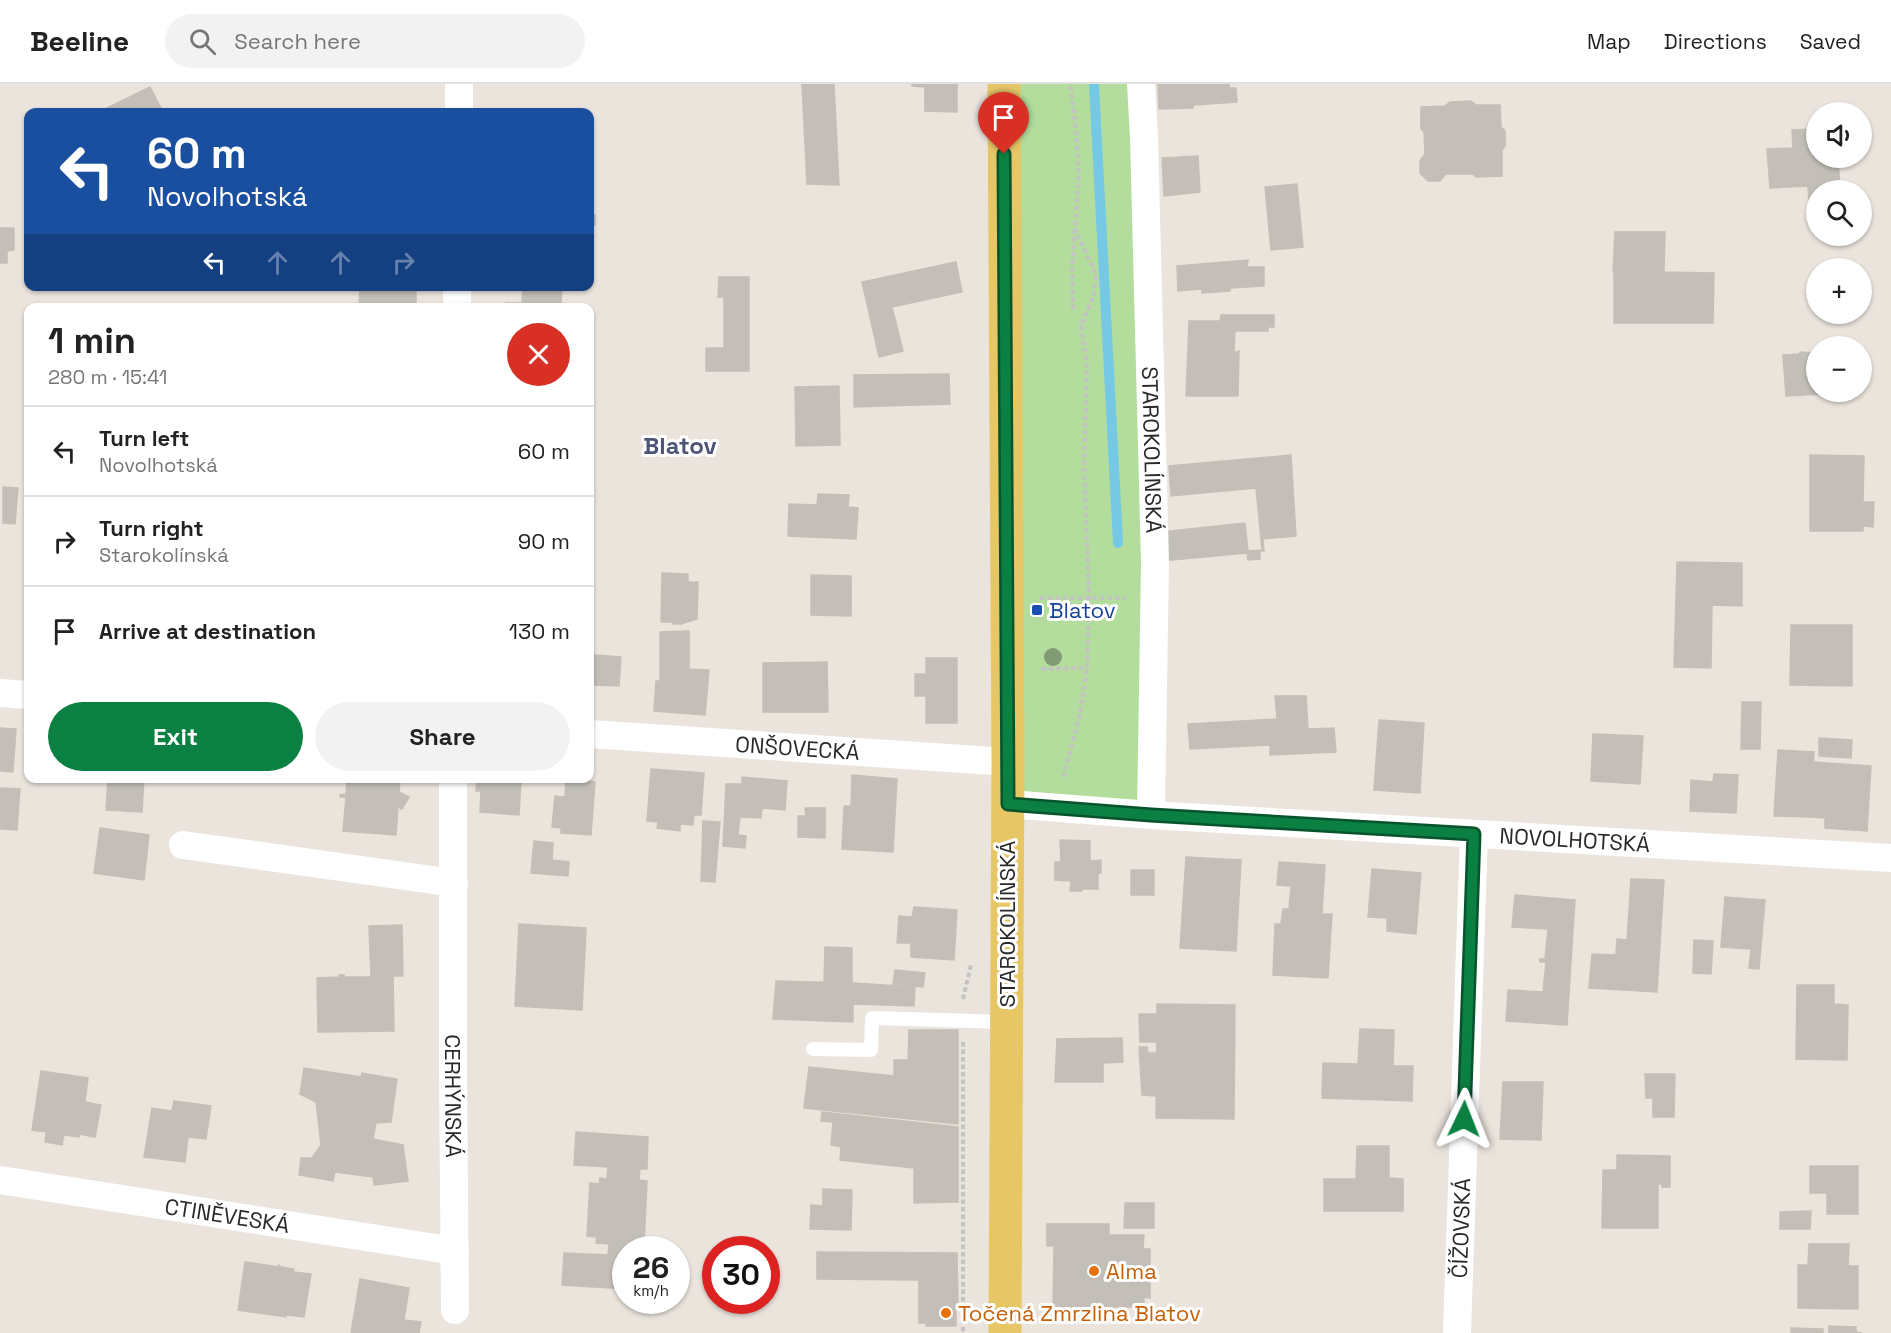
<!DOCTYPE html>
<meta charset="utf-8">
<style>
body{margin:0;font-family:"Space Grotesk",sans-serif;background:#f2f2f2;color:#222;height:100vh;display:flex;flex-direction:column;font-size:22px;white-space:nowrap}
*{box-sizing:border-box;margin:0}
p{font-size:20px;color:#767676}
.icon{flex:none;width:33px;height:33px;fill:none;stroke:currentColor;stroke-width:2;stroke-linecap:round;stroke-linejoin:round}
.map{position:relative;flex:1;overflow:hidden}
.panel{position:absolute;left:24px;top:219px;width:570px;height:480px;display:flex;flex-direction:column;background:#fff;border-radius:12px;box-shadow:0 2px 4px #0004}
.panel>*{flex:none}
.top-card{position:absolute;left:24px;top:24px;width:570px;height:183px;border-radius:12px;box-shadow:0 2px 4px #0004;background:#1a4fa0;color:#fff;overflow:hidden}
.buttons{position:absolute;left:1806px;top:18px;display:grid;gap:12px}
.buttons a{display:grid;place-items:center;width:66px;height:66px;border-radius:50%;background:#fff;box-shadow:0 2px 4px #0004;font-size:30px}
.speed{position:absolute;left:612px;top:1152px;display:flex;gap:12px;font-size:30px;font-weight:700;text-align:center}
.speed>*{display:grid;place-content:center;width:78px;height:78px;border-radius:50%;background:#fff;box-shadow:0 2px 4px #0004;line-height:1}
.speed small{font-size:15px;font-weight:400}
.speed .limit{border:9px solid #d22;background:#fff;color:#111}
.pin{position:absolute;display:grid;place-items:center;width:51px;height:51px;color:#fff;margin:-62px -26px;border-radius:50% 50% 50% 0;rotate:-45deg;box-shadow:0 0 6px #0007}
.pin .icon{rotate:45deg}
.me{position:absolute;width:66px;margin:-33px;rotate:2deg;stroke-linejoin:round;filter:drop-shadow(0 0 4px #0008)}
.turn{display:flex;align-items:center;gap:21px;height:126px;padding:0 24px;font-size:27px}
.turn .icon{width:78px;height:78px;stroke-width:2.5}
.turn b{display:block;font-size:42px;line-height:51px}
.lanes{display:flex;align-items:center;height:57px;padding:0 24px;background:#0003;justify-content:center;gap:30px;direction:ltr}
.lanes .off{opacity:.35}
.round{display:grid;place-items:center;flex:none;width:63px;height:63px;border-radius:32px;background:#f2f2f2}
.overview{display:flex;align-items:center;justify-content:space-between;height:102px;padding:0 24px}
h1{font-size:36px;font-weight:700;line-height:45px}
.action{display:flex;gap:12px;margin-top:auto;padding:12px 24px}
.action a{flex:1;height:69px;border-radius:36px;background:#0b8043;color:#fff;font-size:24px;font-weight:700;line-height:69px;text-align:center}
.action a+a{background:#f2f2f2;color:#222}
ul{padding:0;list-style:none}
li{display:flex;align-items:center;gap:18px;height:90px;padding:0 24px;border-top:2px solid #e0e0e0}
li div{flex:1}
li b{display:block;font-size:22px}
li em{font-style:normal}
header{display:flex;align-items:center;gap:36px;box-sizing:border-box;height:84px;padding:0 30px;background:#fff;border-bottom:2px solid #e0e0e0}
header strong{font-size:28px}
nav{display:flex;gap:33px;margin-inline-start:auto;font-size:21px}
.search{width:420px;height:54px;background:#f2f2f2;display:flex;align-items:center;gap:15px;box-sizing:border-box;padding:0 21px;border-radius:33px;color:#767676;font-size:22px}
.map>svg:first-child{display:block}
.green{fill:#b3dd9c}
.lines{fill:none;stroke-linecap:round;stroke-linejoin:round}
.stream{stroke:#76c9e5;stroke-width:10}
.building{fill:#c3beb7;stroke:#c5c0b6;stroke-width:1.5}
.path{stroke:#c3c3c3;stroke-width:4;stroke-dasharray:4.5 3;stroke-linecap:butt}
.service{stroke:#fff;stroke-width:14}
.minor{stroke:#fff;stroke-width:28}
.primary{stroke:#e6c665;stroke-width:33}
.tree{fill:#829b74}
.route-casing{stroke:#07532c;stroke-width:15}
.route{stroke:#0b8043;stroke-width:10}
.transit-dot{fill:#1a4fb4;stroke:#fff;stroke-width:2}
.food-dot{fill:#e8710a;stroke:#fff;stroke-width:2}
.labels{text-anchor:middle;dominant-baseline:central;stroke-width:6;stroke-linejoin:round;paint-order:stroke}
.street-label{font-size:22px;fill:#292929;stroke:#fff}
.transit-label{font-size:22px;fill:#164399;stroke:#fff;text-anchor:start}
.food-label{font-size:22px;fill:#c56008;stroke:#fff;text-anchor:start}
.neighbourhood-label{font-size:24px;font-weight:bold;fill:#4d5576;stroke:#fff}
</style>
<header>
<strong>Beeline</strong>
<div class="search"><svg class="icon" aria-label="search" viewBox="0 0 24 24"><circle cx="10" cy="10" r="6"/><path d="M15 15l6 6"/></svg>Search here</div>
<nav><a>Map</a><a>Directions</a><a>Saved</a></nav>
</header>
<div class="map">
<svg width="1891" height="1249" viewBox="0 0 1891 1249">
<rect width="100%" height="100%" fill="#eae4dc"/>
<!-- green -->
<polygon class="green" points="1007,0 1138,0 1151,731 1008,720"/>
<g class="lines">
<!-- stream -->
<polyline class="stream" points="1094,1 1118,459"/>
</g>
<!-- building -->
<g class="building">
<polygon points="802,0 834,0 839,101 807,100"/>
<polygon points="912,0 957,0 957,28 925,27 925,3 912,2"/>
<polygon points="1158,0 1229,0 1229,4 1236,4 1237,18 1193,21 1193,24 1159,25"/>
<polygon points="150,3 163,28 99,28"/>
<polygon points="1471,17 1476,21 1500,21 1501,43 1505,47 1505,62 1502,66 1502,92 1476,93 1473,90 1446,90 1440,97 1428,97 1420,89 1420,77 1425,70 1424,48 1421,45 1421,23 1445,22 1450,18"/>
<polygon points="1816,45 1816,74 1838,74 1840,106 1816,106 1816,118 1809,119 1808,102 1770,104 1767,65 1793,64 1792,46"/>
<polygon points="1198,72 1200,108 1164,112 1162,74"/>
<polygon points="1297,100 1303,163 1271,166 1265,103"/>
<polygon points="590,106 591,106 591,131 595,131 595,141 590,141"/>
<polygon points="0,144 14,144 14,166 7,167 7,179 0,179"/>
<polygon points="1615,148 1665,148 1664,188 1714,189 1713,239 1614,239 1614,188 1613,188"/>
<polygon points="1248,176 1247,183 1264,183 1264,202 1230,204 1230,207 1202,209 1202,205 1178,207 1177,182"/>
<polygon points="956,178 962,208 892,223 903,267 879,273 862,198"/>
<polygon points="719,193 749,193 749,287 706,287 706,264 724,264 724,213 718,213"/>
<polygon points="360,202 416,202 416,224 359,224"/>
<polygon points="523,202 562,202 561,220 522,219"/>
<polygon points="506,219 561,220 561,224 508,224"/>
<polygon points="1221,231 1274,231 1274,243 1268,243 1268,247 1235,247 1234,269 1239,267 1238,312 1186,312 1189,237 1220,237"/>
<polygon points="1800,268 1816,269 1816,308 1840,308 1840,309 1786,312 1783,271 1800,270"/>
<polygon points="949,290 950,320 854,323 854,291"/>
<polygon points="839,302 840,361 796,362 795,303"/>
<polygon points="1291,371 1296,452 1261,455 1256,404 1171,412 1169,382"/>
<polygon points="1810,371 1864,372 1863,418 1874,418 1873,443 1863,442 1863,447 1810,447"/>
<polygon points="3,403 18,404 15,440 3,439"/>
<polygon points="818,410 849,411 848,423 858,424 856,455 788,452 789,420 817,421"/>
<polygon points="1245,439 1248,467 1262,466 1261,455 1263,455 1264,467 1260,467 1260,475 1248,476 1247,469 1162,477 1161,448"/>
<polygon points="1677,478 1742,479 1742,522 1712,521 1711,584 1674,583"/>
<polygon points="662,489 688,490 688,498 698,498 697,535 681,540 673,540 672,538 661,538"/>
<polygon points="811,491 851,492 851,532 811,531"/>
<polygon points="1791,541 1852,541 1852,602 1790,601"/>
<polygon points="689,547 689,585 709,586 705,631 654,627 656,597 660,597 660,548"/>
<polygon points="590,569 594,569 594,571 621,573 619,602 592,601 591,617"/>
<polygon points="926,574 957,574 957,639 926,639 926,612 915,612 915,590 926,590"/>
<polygon points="827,578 828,628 763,628 763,579"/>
<polygon points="1275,612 1306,612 1308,645 1334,644 1336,668 1270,671 1270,661 1190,665 1188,640 1277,635"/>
<polygon points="1742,618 1761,618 1760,665 1741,665"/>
<polygon points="1379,636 1424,639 1420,709 1374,706"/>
<polygon points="0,644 16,645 13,688 0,687"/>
<polygon points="1593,650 1643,652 1640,700 1591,697"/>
<polygon points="1819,654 1852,656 1851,674 1819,672"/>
<polygon points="1778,666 1814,668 1810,733 1774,732"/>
<polygon points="1813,678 1871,682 1867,747 1825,744 1825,734 1810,733"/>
<polygon points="651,685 704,689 701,731 694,731 693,741 680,740 680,747 657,744 658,738 647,737"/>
<polygon points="1714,690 1738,691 1736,729 1690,727 1691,696 1713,698"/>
<polygon points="852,691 897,695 893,768 842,765 844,722 851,722"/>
<polygon points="590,692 590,698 595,698 591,751 561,749 561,744 552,743 555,712 565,713 566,696 571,697 572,694 590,694"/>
<polygon points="742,693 787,697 785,726 762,724 761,734 740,733 738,751 746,752 745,764 723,762 726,700 742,700"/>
<polygon points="144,694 142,728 106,726 108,695 97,694"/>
<polygon points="347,694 400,694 399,708 409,713 402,725 398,723 396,751 343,747 346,713 340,713 340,711 346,710"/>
<polygon points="477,694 521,694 519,731 480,728 481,707 476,707"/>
<polygon points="0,704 20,705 17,746 0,745"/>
<polygon points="805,724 825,724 825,754 798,753 798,732 806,732"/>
<polygon points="703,737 720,738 715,798 701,797"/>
<polygon points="100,744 149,751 144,796 94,789"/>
<polygon points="1060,756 1090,757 1090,777 1101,776 1101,789 1098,789 1098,805 1081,805 1082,807 1070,807 1071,797 1055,796 1055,778 1061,778"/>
<polygon points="534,757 553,759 552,776 569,778 568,792 531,789"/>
<polygon points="1186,773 1241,776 1236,867 1180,864"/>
<polygon points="1279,778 1325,781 1322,830 1332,830 1328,894 1273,891 1275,840 1281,840 1283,825 1289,825 1291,802 1277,801"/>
<polygon points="1372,785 1421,789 1416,850 1387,847 1387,834 1368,833"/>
<rect x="1131" y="786" width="23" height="25"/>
<polygon points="1631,795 1664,796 1657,908 1589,904 1592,870 1616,871 1617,855 1627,856"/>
<polygon points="1515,811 1575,816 1571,878 1540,877 1540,875 1545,875 1548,845 1512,843"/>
<polygon points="1725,813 1765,816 1759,885 1749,884 1751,865 1721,863"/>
<polygon points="914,823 957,826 954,876 911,873 911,859 897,859 899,832 912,833"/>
<polygon points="519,840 586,844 582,926 515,922"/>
<polygon points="402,841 403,892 393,892 394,947 318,948 317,894 339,893 339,891 344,891 344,893 371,893 369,842"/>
<polygon points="1694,856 1713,857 1711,890 1693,889"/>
<polygon points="825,863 852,864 852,899 824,897"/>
<polygon points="1540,877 1571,878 1567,941 1506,937 1508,906 1543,908 1546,878 1540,878"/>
<polygon points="895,886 925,889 923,903 893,900"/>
<polygon points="776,897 852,899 915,903 914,922 853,920 853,938 773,935"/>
<polygon points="1797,901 1834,901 1834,920 1848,921 1847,976 1796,975"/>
<polygon points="1157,920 1235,921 1234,1035 1156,1034"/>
<polygon points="1139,930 1157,930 1156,958 1140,958"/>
<polygon points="1360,945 1394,946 1393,982 1413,982 1412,1017 1322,1014 1323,979 1358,980"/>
<polygon points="909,946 958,946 958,1040 804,1024 809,983 894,992 894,976 908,976"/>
<polygon points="1122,954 1123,978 1103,979 1103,998 1055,998 1057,955"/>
<polygon points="1139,963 1147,963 1148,969 1156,969 1156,1012 1142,1011"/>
<polygon points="304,984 361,993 362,989 397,995 391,1038 376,1039 373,1055 403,1061 408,1097 374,1101 373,1093 335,1088 333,1097 299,1091 301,1074 312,1074 321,1061 316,1018 300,1010"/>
<polygon points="41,987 88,994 85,1018 101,1021 95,1053 79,1050 79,1053 64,1051 62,1061 45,1058 46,1048 32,1046"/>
<polygon points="1645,990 1675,990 1674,1033 1653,1033 1653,1014 1646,1014"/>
<polygon points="1503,998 1543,998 1541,1056 1500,1055"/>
<polygon points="174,1017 211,1022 206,1055 188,1053 185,1078 144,1073 152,1024 172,1027"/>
<polygon points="822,1028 958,1043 958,1118 914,1119 914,1084 840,1076 841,1063 831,1061 833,1038 821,1037"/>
<polygon points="576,1048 648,1053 647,1085 640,1085 639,1096 647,1097 644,1162 635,1161 635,1166 626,1166 626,1205 562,1201 564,1169 608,1171 609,1160 596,1159 598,1134 602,1134 602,1120 598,1119 600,1094 607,1095 608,1083 574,1081"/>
<polygon points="1357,1062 1389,1062 1389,1094 1403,1095 1403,1127 1324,1127 1324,1095 1356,1095"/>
<polygon points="1617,1071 1670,1072 1670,1103 1662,1103 1662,1100 1658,1100 1658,1144 1602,1144 1603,1086 1617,1086"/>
<polygon points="1810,1082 1858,1082 1858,1130 1827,1130 1827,1109 1810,1109"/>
<polygon points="590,1099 599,1100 598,1119 602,1120 602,1134 598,1134 595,1153 587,1152"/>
<polygon points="823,1105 852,1106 851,1146 810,1145 811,1121 823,1122"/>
<polygon points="1125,1119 1154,1119 1154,1144 1124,1144"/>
<polygon points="1811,1127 1810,1145 1780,1145 1780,1128"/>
<polygon points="1047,1140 1109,1140 1109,1151 1144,1151 1143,1165 1150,1165 1150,1214 1144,1213 1144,1223 1053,1223 1054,1162 1047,1162"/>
<polygon points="1809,1160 1849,1160 1848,1182 1858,1182 1858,1225 1798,1224 1798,1181 1808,1181"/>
<polygon points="817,1168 957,1169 958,1220 956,1220 956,1242 926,1242 926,1239 919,1239 919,1196 817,1195"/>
<polygon points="245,1178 279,1183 279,1181 281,1183 294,1185 293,1188 311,1190 304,1233 286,1231 286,1233 238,1226"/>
<polygon points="360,1195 409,1204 404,1236 421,1238 419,1249 351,1249"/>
<polygon points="1829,1242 1856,1243 1856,1248 1862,1249 1829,1249"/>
<polygon points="1791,1244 1823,1245 1823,1249 1791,1249"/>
</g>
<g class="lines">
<!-- path -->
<g class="path">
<polyline points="1073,225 1072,187 1075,145"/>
<polyline points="1040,514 1125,514"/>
<polyline points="1041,585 1087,584"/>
<polyline points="1063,693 1080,630 1087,584 1089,514 1084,381 1087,281 1081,242 1094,210 1096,191 1075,145 1079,90 1075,37 1070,0"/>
<polyline points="963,915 971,881"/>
<polyline points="963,958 963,1249"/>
</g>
<!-- service -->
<polyline class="service" points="813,965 871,966 872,934 1006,938"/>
<!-- minor -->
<g class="minor">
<path id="s1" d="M 1141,0 L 1144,53 L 1155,478 L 1151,731"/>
<polyline points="459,28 459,0"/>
<polyline points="457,224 457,202"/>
<polyline points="0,609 28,611"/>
<path id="s2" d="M 590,650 L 1008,678"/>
<path id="s3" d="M 453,694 L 453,984 L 455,1226"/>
<path id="s4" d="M 1008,720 L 1151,731 L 1891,774"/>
<polyline points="183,761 454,799"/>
<path id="s5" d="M 0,1096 L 455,1167"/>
<path id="s6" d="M 1457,1249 L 1474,750"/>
</g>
<!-- primary -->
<polyline class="primary" points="1004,0 1008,678 1005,1249"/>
</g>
<!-- trees -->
<circle class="tree" cx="1053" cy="573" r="9"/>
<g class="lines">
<defs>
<polyline id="route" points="1004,70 1008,720 1151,731 1474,750 1464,1035"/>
</defs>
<!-- route casing -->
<use href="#route" class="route-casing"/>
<!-- route -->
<use href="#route" class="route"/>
</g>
<!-- markers -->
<rect class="transit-dot" x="1031" y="520" width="12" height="12" rx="3"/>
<g class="food-dot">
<circle cx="1094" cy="1187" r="6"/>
<circle cx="946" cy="1229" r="6"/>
</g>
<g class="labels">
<!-- street labels -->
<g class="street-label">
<text stroke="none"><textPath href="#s1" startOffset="366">STAROKOLÍNSKÁ</textPath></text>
<text stroke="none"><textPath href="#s2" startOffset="208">ONŠOVECKÁ</textPath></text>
<text stroke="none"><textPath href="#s4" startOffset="568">NOVOLHOTSKÁ</textPath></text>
<text transform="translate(1007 840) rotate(-90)">STAROKOLÍNSKÁ</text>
<text stroke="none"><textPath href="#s3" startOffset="318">CERHÝNSKÁ</textPath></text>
<text stroke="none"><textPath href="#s5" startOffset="230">CTINĚVESKÁ</textPath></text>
<text stroke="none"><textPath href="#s6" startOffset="105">ČÍŽOVSKÁ</textPath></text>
</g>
<!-- transit labels -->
<g class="transit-label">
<text x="1049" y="526">Blatov</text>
</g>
<!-- food labels -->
<g class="food-label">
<text x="1106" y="1187">Alma</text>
<text x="958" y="1229">Točená Zmrzlina Blatov</text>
</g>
<!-- neighbourhood labels -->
<g class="neighbourhood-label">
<text x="680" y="361">Blatov</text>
</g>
</g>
</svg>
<div class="buttons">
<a><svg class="icon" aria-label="sound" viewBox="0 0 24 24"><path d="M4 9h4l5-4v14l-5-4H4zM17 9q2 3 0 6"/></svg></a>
<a><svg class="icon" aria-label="search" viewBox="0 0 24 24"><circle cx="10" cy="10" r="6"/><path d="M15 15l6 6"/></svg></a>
<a>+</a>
<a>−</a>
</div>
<div class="speed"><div>26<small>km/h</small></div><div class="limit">30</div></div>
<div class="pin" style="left:1004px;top:70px;background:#d93025"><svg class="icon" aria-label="arrive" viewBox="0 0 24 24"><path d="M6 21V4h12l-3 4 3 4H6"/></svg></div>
<svg class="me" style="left:1464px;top:1035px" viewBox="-20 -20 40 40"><path d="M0-17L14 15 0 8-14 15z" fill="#0b8043" stroke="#fff" stroke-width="4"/></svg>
<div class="top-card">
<div class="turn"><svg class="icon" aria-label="left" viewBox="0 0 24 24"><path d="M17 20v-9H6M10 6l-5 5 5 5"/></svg><div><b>60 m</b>Novolhotská</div></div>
<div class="lanes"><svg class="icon" aria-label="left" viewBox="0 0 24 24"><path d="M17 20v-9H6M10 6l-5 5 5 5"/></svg><svg class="icon off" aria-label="ahead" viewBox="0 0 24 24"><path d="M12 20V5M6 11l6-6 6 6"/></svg><svg class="icon off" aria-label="ahead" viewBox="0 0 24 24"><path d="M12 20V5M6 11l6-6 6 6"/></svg><svg class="icon off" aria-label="right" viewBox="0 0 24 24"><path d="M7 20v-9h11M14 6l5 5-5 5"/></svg></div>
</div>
<section class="panel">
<div class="overview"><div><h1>1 min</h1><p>280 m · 15:41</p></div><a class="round" style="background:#d93025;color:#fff"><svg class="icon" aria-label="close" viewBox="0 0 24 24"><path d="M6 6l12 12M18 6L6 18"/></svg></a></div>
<ul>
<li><svg class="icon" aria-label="left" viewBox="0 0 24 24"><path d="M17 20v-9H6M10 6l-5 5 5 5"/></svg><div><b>Turn left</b><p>Novolhotská</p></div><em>60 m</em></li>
<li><svg class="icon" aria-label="right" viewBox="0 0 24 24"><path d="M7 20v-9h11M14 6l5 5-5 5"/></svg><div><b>Turn right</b><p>Starokolínská</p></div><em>90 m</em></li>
<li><svg class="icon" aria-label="arrive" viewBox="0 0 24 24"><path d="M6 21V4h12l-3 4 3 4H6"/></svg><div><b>Arrive at destination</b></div><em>130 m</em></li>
</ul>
<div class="action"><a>Exit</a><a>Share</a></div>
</section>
</div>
